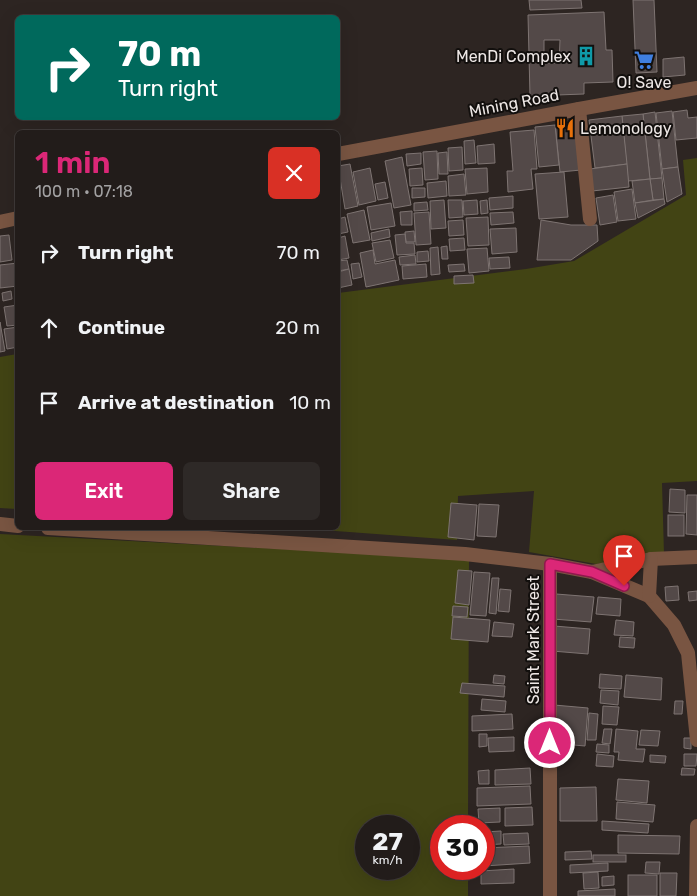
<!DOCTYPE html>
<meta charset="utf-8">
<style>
body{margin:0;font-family:Rubik,sans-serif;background:#2e2927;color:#f1f3f6;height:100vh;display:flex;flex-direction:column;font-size:19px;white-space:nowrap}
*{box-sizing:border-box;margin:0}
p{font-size:16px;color:#a2a1a2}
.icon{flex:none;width:28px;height:28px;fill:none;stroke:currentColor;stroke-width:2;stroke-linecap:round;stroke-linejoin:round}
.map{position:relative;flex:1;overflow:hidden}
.details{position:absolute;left:15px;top:130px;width:325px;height:400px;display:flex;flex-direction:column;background:#221c1a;border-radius:8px;box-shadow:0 5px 20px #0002,0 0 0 1px #3f3a39}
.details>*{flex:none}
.banner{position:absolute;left:15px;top:15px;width:325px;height:105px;border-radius:8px;box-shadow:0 5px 20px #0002,0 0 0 1px #3f3a39;background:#00695c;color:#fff;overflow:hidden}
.speed{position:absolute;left:355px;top:815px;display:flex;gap:10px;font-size:25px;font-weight:700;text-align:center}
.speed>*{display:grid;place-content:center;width:65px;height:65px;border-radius:50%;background:#221c1a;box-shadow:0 5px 20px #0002,0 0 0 1px #3f3a39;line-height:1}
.speed small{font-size:12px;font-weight:400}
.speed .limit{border:8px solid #d22;background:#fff;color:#111}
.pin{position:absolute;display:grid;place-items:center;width:42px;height:42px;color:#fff;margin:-51px -21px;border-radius:50% 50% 50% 0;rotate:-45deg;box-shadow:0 0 5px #0007}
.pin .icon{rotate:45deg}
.me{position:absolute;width:55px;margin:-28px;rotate:0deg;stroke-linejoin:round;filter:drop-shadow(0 0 4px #0008)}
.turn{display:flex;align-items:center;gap:18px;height:105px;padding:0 20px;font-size:22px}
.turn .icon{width:65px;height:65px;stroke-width:2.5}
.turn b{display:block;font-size:35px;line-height:42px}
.round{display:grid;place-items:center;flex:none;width:52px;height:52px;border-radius:8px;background:#2e2927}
.overview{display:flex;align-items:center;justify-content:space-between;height:85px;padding:0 20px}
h1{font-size:30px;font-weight:600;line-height:38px;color:#db2777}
.action{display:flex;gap:10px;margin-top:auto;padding:10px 20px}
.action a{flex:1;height:58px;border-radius:8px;background:#db2777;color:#fff;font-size:20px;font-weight:600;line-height:58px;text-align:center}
.action a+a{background:#2e2927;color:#f1f3f6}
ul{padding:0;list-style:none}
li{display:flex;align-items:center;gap:15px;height:75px;padding:0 20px}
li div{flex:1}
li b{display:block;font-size:19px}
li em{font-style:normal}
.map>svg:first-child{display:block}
.green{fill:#424414;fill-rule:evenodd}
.building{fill:#534948;stroke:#7e7472;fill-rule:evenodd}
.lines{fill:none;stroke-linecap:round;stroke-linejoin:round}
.minor{stroke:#795542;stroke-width:14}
.tertiary{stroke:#795542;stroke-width:14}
.route-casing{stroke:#8e194d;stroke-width:12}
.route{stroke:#db2777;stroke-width:9}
.labels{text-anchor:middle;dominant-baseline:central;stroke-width:4;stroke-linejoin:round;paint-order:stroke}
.poi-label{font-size:16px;fill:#ede7e5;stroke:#120f0d;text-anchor:end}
.street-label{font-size:16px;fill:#ede7e5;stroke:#120f0d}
</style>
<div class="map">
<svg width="697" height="896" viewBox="0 0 697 896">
<rect width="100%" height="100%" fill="#2d2522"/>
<!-- green -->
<g class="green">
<polygon points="697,158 697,481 662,483 664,554 596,564 529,552 534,491 458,496 457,540 295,528 338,528 338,293 526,269 574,261 686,195 683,160"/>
<polygon points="17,354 17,509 0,508 0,357"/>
<path d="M 0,534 L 469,559 L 468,826 L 441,826 L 441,869 L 468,869 L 468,896 L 0,896 ZM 366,826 L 409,826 L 409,869 L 366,869 Z"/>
</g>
<!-- building -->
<g class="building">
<polygon points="529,0 581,0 582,8 530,10"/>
<polygon points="633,0 654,0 657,72 636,73"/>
<path d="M 604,12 L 606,50 L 612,50 L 613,82 L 584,83 L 584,94 L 530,96 L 528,15 ZM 544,40 L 560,40 L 559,63 L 544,63 Z"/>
<polygon points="684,57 685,75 663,77 663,59"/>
<polygon points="687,110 688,118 697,117 697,138 676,140 673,112"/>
<polygon points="672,111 678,167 662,169 656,113"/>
<polygon points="655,112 662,178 650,179 643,114"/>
<polygon points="643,114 650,179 628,181 622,116"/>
<polygon points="622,116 627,164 595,168 589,120"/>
<polygon points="576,123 581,170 560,172 555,125"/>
<polygon points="555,125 559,165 539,167 535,127"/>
<polygon points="534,130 537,169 531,169 533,189 508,192 507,171 513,171 510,132"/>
<polygon points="474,140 476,163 465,164 464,141"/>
<polygon points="494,144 495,163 478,164 477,146"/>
<polygon points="462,147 463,170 449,171 448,148"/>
<polygon points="437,151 438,179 425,180 423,152"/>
<polygon points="447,152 448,174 439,174 438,153"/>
<polygon points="421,153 421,164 407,166 406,154"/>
<polygon points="402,157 411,205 394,208 385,161"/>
<polygon points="350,164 358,206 345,209 338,166"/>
<polygon points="627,164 629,187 592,191 590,169"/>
<polygon points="678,167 682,194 667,202 662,169"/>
<polygon points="370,168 376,201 359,205 353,172"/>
<polygon points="422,168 423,185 410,186 409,169"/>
<polygon points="487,168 488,192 467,194 465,169"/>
<polygon points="564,172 568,217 539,219 535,174"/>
<polygon points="464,174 466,195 449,196 448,176"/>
<polygon points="662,178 664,199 653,200 650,179"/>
<polygon points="650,179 653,200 635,203 632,181"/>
<polygon points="446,181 447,196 428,198 427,183"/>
<polygon points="385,182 388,198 378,200 375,184"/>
<polygon points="412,188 425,188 425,197 412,198"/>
<polygon points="632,189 636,219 618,221 614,192"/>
<polygon points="613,195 617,222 600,225 596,198"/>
<polygon points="513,196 513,208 490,210 489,198"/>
<polygon points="664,199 665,204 638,218 635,203"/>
<polygon points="444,200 446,228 431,229 430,201"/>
<polygon points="448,200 462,200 463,217 449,218"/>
<polygon points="477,200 478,214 464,215 463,201"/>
<polygon points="487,200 488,213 481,214 480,201"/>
<polygon points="427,202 428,210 414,211 414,203"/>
<polygon points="391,203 395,226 371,230 367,207"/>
<polygon points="364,210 370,240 353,243 347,214"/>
<polygon points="412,211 412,225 401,225 400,212"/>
<polygon points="429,212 431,244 416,245 414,213"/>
<polygon points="513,212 514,223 491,225 490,213"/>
<polygon points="345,217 348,232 338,234 338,219"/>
<polygon points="488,217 489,245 468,246 466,218"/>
<polygon points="463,220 464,235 449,236 448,221"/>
<polygon points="541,220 571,225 597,225 598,241 571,260 537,260"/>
<polygon points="516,228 517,252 492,254 490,229"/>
<polygon points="389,229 390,237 372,241 371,233"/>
<polygon points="414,231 415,242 406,242 405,232"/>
<polygon points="405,234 406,243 414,243 415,254 397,255 395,235"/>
<polygon points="9,235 12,260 0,262 0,236"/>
<polygon points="345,236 349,258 338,260 338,238"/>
<polygon points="464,238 465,250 450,251 449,239"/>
<polygon points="390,240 394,258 376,262 372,243"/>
<polygon points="447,246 448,259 442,259 441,247"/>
<polygon points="438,247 440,274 431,275 430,248"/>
<polygon points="487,248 489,271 469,273 467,249"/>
<polygon points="373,250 375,264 395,260 399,280 366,287 360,253"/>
<polygon points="428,251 429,261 417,262 417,252"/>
<polygon points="415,255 416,264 400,265 399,257"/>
<polygon points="509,257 510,268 490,269 489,258"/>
<polygon points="347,260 349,269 338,271 338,261"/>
<polygon points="18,263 18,286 0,288 0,265"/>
<polygon points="359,263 362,277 353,279 351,264"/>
<polygon points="426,264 427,277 403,279 402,266"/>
<polygon points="464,264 465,271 449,272 448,265"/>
<polygon points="349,269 352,285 338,288 338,272"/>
<polygon points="473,275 474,283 454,284 454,276"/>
<polygon points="11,291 12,299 3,301 2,293"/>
<polygon points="18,305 18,325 7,326 4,307"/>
<polygon points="0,322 5,351 0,352"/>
<polygon points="18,327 18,347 7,349 4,329"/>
<polygon points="670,489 685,490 685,513 669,512"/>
<polygon points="687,495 697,495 697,535 686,534"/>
<polygon points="451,503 477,505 474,540 448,537"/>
<polygon points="479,504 499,505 496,537 477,536"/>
<rect x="668" y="515" width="16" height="21"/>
<polygon points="458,570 472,571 469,605 455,603"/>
<polygon points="474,572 490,573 486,616 470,615"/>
<polygon points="492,578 499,578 496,614 489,613"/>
<polygon points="678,586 679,600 666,601 665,587"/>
<polygon points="500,589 511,590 509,612 498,611"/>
<polygon points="697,591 697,600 689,601 688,592"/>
<polygon points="556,594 594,597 591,622 553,619"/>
<polygon points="598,597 621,599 620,616 596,614"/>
<polygon points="453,606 468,607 467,617 452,616"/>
<polygon points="453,617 490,620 488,642 451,639"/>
<polygon points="616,620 634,622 633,636 614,635"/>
<polygon points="494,622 514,624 512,637 492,636"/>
<polygon points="554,626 590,629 588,654 552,651"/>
<polygon points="620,637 635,638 634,648 619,647"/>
<polygon points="600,674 622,676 621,689 599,688"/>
<polygon points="494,675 505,676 504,684 493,683"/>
<polygon points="626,675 662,678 661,700 624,697"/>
<polygon points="462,683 505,686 504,697 460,693"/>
<polygon points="601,690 619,691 618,705 600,703"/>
<polygon points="482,699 506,701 505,712 481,710"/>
<polygon points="675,701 683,701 682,714 674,714"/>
<polygon points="554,705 588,708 585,746 551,743"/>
<polygon points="603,706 619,707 617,725 602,724"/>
<polygon points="589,713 598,714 596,740 587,740"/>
<polygon points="512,714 513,729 472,731 472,716"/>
<polygon points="604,729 612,729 610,744 602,743"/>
<polygon points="616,729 638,731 636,749 645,749 643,762 618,760 619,752 614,752"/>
<polygon points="641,730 660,731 658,746 639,745"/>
<polygon points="479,734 487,734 487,746 479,747"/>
<polygon points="514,737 514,751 489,752 488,738"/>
<polygon points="684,738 691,738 691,749 684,748"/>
<polygon points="597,744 609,745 609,753 596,752"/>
<polygon points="597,754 614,756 613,767 596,766"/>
<polygon points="684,754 697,754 696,766 684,766"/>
<polygon points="650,755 666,756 665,763 650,762"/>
<polygon points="530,768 531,784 495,785 495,770"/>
<polygon points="682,768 695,769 694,775 681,775"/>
<polygon points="489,770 489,784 479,784 478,771"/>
<polygon points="618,779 649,781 647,803 616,800"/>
<polygon points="530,786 531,804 477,806 477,788"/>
<polygon points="596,787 597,821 560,821 560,788"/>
<polygon points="617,802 655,805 653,822 616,819"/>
<polygon points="532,807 533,825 505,826 505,808"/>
<polygon points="500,808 500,822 479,823 478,809"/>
<polygon points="602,821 649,824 648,833 602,830"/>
<polygon points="501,831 501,844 484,845 484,832"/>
<polygon points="528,833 529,844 504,845 503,834"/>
<polygon points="618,835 680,836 679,854 618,853"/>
<polygon points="529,846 530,863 484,866 484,848"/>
<polygon points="591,851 592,859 565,860 565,852"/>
<rect x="593" y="855" width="33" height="7"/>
<polygon points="646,862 660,862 659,874 645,873"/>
<polygon points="608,863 608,871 570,873 570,865"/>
<polygon points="514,869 514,883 481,884 481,871"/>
<polygon points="598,872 599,888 584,889 583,873"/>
<polygon points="660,873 677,873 676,896 660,896"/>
<rect x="628" y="875" width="29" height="21"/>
<polygon points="614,876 614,885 602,886 602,877"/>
<polygon points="615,889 615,896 578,896 578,891"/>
</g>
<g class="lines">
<!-- minor -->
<g class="minor">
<polyline points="579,109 590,219"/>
<polyline points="0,524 18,526"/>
<polyline points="48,528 465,554 550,564 592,572 651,559 697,557"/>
<polyline points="592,572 649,596 674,625 688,653 697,740"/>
<polyline points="649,596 651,559"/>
<polyline points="550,896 550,564"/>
<polyline points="696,896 697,826"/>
</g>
<!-- tertiary -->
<g class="tertiary">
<polyline points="338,154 579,109 697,88"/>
<polyline points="0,222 18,218"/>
</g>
</g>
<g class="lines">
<defs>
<polyline id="route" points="550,743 550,564 592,572 624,586"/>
</defs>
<!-- route casing -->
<use href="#route" class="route-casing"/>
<!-- route -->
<use href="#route" class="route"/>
</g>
<!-- icons -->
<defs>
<symbol id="building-bare" viewBox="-9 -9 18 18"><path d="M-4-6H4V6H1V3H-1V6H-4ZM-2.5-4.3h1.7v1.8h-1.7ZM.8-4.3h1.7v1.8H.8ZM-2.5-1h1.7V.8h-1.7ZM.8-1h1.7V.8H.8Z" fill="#0f9aa8" stroke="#120f0d" stroke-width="2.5" paint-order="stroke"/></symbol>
<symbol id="supermarket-bare" viewBox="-9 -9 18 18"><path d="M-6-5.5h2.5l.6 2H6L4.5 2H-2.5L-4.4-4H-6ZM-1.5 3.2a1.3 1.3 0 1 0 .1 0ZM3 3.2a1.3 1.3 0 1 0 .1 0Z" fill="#3f7fe0" stroke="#120f0d" stroke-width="2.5" paint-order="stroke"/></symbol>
<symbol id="restaurant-bare" viewBox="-9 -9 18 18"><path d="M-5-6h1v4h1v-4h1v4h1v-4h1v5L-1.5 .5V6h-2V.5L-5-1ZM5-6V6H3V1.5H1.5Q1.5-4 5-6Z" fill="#e8710a" stroke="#120f0d" stroke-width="2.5" paint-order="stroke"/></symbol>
</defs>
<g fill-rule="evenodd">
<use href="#building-bare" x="572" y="42" width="28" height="28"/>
<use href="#supermarket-bare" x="630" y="46" width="28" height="28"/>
<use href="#restaurant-bare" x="551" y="114" width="28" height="28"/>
</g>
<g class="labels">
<!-- poi labels -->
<g class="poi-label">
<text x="571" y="56">MenDi Complex</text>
<text x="644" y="82" text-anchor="middle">O! Save</text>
<text x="580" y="128" text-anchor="start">Lemonology</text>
</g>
<!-- street labels -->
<g class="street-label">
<text transform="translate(514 103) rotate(-11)">Mining Road</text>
<text transform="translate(533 640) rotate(-90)">Saint Mark Street</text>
</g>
</g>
</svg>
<div class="speed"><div>27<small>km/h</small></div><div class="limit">30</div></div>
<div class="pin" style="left:624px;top:586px;background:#d93025"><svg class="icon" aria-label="arrive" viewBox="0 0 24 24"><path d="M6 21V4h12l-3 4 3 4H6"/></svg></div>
<svg class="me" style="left:550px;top:743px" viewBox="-20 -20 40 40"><circle r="17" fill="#db2777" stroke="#fff" stroke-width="3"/><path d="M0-11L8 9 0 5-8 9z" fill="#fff"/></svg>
<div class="banner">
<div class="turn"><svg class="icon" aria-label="right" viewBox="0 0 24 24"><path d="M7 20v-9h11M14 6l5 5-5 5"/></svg><div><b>70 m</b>Turn right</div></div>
</div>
<section class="details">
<div class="overview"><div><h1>1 min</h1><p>100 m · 07:18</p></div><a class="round" style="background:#d93025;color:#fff"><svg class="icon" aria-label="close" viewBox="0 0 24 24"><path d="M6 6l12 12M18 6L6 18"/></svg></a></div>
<ul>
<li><svg class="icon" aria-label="right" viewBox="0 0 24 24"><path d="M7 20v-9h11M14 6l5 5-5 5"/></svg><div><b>Turn right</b></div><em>70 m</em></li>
<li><svg class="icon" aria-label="ahead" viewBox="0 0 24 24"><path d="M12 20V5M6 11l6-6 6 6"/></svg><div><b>Continue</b></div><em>20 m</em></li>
<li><svg class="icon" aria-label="arrive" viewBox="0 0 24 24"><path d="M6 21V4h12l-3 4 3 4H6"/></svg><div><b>Arrive at destination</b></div><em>10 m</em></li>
</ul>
<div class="action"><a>Exit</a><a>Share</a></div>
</section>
</div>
